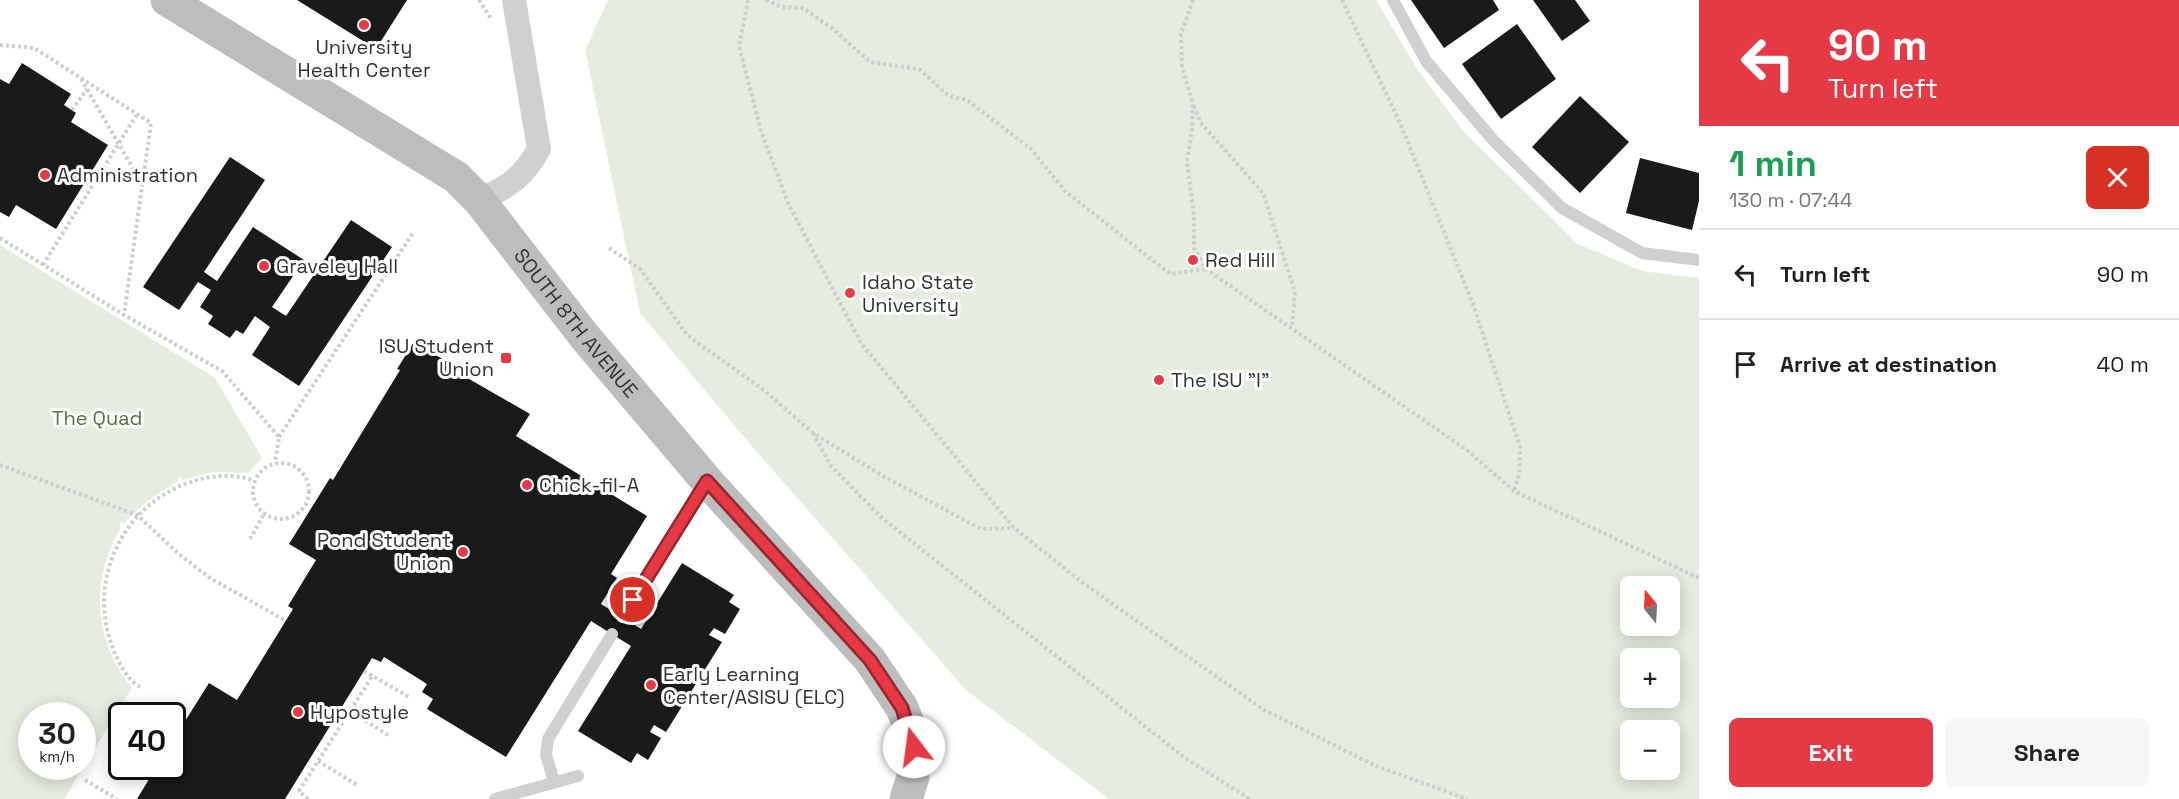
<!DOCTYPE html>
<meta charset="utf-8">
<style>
body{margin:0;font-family:"Space Grotesk",sans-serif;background:#f6f6f6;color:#202124;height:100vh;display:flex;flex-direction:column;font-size:22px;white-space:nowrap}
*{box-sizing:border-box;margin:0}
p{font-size:20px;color:#757577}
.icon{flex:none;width:33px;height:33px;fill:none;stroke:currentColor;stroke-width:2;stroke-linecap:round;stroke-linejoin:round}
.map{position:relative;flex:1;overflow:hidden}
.side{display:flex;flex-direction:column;background:#fff;width:480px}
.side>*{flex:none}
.hud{background:#e63946;color:#fff;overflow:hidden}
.needle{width:39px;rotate:342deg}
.controls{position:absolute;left:1620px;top:576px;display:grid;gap:12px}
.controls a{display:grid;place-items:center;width:60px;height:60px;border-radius:9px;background:#fff;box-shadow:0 3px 15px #0003;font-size:30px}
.speed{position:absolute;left:18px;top:702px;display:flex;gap:12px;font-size:30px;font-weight:700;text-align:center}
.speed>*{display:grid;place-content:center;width:78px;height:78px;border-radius:50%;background:#fff;box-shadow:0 3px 15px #0003;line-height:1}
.speed small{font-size:15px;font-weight:400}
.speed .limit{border:3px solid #111;border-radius:9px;background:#fff;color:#111}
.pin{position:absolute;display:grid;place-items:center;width:51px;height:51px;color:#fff;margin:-26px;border:3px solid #fff;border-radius:50%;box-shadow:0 2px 6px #0007}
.me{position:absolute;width:66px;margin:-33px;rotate:345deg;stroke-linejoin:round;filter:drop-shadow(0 0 4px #0008)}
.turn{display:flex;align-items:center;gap:21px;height:126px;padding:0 30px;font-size:27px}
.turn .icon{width:78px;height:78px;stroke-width:2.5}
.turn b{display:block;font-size:42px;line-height:51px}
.round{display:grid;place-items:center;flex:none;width:63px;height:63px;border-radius:9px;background:#f6f6f6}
.summary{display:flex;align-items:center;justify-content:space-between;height:102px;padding:0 30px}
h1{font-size:36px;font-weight:700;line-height:45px;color:#1e9e55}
.cta{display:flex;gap:12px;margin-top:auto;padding:12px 30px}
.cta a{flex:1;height:69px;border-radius:9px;background:#e63946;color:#fff;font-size:24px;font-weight:700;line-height:69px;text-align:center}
.cta a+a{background:#f6f6f6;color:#202124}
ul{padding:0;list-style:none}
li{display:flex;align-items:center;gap:18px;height:90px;padding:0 30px;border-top:2px solid #e0e0e0}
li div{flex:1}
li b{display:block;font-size:22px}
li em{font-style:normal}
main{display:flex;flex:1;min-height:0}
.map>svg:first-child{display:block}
.green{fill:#e6ecdf;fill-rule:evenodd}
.building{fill:#1a1a1a}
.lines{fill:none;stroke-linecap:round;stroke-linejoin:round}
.path{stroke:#cdcdcd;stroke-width:4;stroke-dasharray:3 3;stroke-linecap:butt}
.lane{stroke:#d0d0d0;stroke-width:12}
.street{stroke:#d0d0d0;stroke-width:24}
.secondary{stroke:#bdbdbd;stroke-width:33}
.route-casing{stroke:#96252e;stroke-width:15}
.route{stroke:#e63946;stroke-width:10}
.poi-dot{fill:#e63946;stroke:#fff;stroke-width:2}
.labels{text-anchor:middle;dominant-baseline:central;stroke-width:6;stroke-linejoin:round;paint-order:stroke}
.poi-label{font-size:20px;fill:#333;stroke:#fff;text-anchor:start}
.street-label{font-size:20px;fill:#333;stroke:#fff}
.park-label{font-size:20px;fill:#56703f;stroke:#fff}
</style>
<main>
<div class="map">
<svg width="1699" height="799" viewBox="0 0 1699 799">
<rect width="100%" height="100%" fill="#fff"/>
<!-- green -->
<g class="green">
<path d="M 608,0 L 1376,0 L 1417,69 L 1464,132 L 1578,244 L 1642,271 L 1699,278 L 1699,799 L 1109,799 L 966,690 L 750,444 L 640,313 L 585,50 ZM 1630,586 L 1670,586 L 1670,626 L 1630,626 ZM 1630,658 L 1670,658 L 1670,698 L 1630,698 ZM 1630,730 L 1670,730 L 1670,770 L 1630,770 Z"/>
<path d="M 0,245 L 215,378 L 262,458 L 248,473 L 213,472 L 182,480 L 181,477 L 178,478 L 179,481 C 158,493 139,506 124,524 L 121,522 L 119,525 L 121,527 C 90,580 93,639 132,688 L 64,799 L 0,799 ZM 32,716 L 82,716 L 82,766 L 32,766 Z"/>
</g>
<!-- building -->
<g class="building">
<polygon points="297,0 407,0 376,49"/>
<polygon points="1411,0 1493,0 1499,10 1444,48"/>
<polygon points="1533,0 1575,0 1590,21 1562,41"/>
<polygon points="1517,24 1556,79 1501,119 1462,64"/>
<polygon points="22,63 71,94 64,105 76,113 71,122 108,145 56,229 16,205 9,217 0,212 0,79 9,84"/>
<polygon points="1580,96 1629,142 1580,193 1532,147"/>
<polygon points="230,157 265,180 204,272 217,281 253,227 304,260 272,307 286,316 351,220 392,247 299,386 252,355 270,327 255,316 243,334 236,330 230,338 208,324 213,316 200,307 211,290 198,282 179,310 143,287"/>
<polygon points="1640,158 1699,173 1699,201 1692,230 1626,213"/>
<polygon points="414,342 459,369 457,372 530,414 516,436 647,516 611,574 617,578 601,604 641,629 682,563 734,595 729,602 740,609 725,634 714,628 709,635 722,642 666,732 654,725 650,732 661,738 648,760 637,753 631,763 578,731 631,646 591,621 506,757 427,709 433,699 422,692 427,684 384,657 381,662 372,658 285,799 137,799 157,766 172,766 172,742 209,683 237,700 293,609 288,606 316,560 289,544 330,478 333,480 400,370 397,369"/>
</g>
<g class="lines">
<!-- path -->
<g class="path">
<polyline points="479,0 492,20"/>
<polyline points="748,0 739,46 761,131 788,203 861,343 1014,528 1087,586 1264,710 1376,766 1467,799"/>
<polyline points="766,0 781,7 803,8 834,30 870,62 919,69 949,96 967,100 1031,149 1065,191 1170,274 1206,269"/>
<polyline points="1193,0 1181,34 1182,68 1193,103 1192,130 1187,161 1194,215 1194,248 1206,269 1468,451 1514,491 1699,578"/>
<polyline points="1342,0 1400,123 1473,304 1520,447 1519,475 1514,491"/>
<polyline points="0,45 34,48 151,123 124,315"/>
<polyline points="81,79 142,184"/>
<polyline points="1194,106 1201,123 1263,193 1295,292 1292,328"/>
<polyline points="72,110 87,89"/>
<polyline points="0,238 124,315 222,371 279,437 275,463"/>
<polyline points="609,248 640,269 688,336 761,388 813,433 883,476 981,529 1014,528"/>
<polyline points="43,265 137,114"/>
<polyline points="813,433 831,466 882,518 1185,758 1250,799"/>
<polyline points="279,437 413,233"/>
<circle cx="281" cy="491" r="28"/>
<polyline points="0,465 137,515 180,555 210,578 286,621"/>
<polyline points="250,539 264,514"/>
<polyline points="364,671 411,698"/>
<path d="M 140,687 C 127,680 117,660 112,646 C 86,575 127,497 201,479 C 217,475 239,474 254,481"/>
<polyline points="350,711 388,735"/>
<polyline points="318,761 357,785"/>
<polyline points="85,780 117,799"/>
<polyline points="308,799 299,791 373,675"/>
</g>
<!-- lane -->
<g class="lane">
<polyline points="1393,0 1426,61 1493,140 1562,208 1642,253 1699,260"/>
<polyline points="622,617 705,483"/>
<polyline points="554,781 546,755 548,739 612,634"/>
<polyline points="495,799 578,776"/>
</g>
<!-- street -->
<path class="street" d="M 479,200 C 508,187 523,178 539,149 L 514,0"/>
<!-- secondary -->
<path class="secondary" id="s1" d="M 167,0 L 456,177 L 479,200 L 585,337 L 707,481 L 870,660 L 902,708 L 910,728 L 914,747 L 913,777 L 906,799"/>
</g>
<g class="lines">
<defs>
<polyline id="route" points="633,600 707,481 870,660 902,708 914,747"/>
</defs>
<!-- route casing -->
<use href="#route" class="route-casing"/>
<!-- route -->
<use href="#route" class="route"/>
</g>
<!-- markers -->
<g class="poi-dot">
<circle cx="364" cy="25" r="6"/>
<circle cx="45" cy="175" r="6"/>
<circle cx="1193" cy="260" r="6"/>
<circle cx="264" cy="266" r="6"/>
<circle cx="850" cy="293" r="6"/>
<rect x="500" y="352" width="12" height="12" rx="3"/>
<circle cx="1159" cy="380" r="6"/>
<circle cx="527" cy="485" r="6"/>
<circle cx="463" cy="552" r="6"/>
<circle cx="651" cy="685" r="6"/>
<circle cx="298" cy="712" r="6"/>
</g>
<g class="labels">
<!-- poi labels -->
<g class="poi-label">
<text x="364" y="47" text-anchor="middle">University<tspan x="364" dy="23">Health Center</tspan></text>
<text x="57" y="175">Administration</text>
<text x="1205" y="260">Red Hill</text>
<text x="276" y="266">Graveley Hall</text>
<text x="862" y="282">Idaho State<tspan x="862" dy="23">University</tspan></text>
<text x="494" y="346" text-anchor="end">ISU Student<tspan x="494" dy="23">Union</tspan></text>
<text x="1171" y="380">The ISU "I"</text>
<text x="539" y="485">Chick-fil-A</text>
<text x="451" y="540" text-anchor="end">Pond Student<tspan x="451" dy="23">Union</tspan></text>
<text x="663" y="674">Early Learning<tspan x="663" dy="23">Center/ASISU (ELC)</tspan></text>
<text x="310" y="712">Hypostyle</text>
</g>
<!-- street labels -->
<g class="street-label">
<text stroke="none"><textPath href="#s1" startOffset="528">SOUTH 8TH AVENUE</textPath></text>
</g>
<!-- park labels -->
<g class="park-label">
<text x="97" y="418">The Quad</text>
</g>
</g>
</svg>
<div class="controls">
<a><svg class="needle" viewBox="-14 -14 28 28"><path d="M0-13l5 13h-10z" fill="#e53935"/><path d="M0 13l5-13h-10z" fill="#757577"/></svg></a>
<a>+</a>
<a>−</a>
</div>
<div class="speed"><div>30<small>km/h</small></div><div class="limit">40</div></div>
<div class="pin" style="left:633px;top:600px;background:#d93025"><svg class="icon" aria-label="arrive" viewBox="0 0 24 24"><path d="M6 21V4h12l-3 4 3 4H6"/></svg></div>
<svg class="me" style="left:914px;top:747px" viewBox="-20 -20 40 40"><circle r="19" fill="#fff"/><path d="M0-13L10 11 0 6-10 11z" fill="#e63946"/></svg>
</div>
<section class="side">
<div class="hud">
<div class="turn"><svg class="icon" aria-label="left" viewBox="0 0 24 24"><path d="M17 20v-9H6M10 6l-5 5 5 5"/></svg><div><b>90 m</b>Turn left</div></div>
</div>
<div class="summary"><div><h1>1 min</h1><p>130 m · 07:44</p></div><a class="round" style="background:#d93025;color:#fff"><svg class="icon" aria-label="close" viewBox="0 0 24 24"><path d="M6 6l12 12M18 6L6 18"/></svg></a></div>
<ul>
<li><svg class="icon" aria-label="left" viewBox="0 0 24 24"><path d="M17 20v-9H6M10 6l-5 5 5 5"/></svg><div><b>Turn left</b></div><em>90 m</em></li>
<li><svg class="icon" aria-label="arrive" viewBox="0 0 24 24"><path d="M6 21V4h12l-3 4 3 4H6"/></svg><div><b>Arrive at destination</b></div><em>40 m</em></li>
</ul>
<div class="cta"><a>Exit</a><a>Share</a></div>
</section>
</main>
